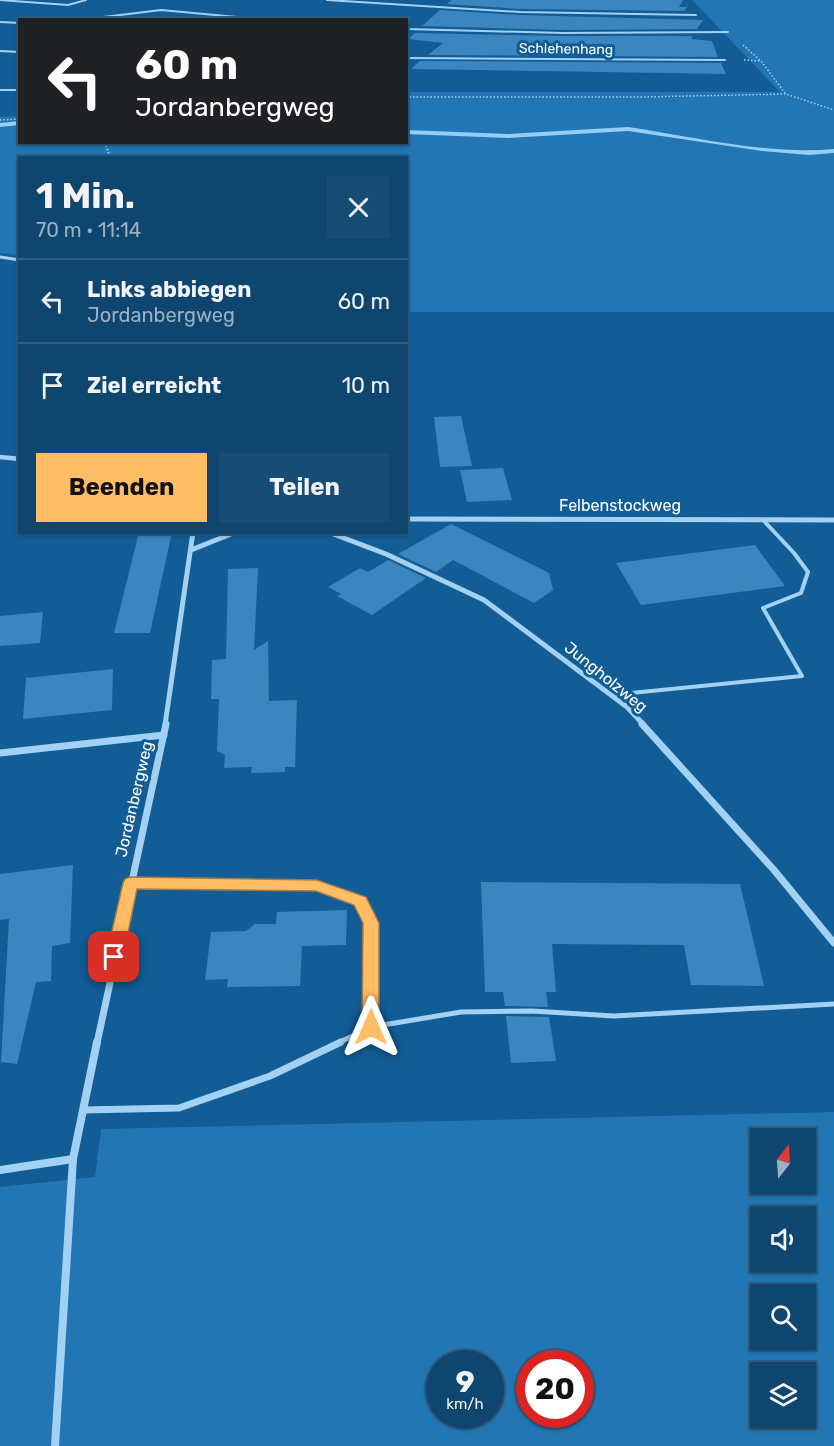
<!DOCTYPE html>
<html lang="de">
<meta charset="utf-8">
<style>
body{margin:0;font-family:Rubik,sans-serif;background:#174d75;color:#f1f3f6;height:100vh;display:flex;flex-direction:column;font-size:22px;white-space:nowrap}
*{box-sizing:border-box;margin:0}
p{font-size:20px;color:#9bb1c3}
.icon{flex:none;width:33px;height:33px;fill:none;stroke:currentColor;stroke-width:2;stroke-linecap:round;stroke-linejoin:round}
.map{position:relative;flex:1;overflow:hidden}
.panel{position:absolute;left:18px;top:156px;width:390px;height:378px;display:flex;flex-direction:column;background:#0e4670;border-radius:0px;box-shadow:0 2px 4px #0004,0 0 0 2px #2e5e83}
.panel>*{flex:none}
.top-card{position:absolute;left:18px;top:18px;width:390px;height:126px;border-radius:0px;box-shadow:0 2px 4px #0004,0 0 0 2px #2e5e83;background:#202124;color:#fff;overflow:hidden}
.needle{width:39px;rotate:17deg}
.fabs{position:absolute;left:750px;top:1128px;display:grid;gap:12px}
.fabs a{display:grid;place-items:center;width:66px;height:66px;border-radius:0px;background:#0e4670;box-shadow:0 2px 4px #0004,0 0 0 2px #2e5e83;font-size:30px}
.speed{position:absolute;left:426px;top:1350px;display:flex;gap:12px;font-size:30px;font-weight:700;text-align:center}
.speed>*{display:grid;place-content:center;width:78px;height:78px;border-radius:50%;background:#0e4670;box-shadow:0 2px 4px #0004,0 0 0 2px #2e5e83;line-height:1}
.speed small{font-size:15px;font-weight:400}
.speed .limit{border:9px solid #d22;background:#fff;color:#111}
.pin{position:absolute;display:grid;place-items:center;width:51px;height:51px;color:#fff;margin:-26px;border-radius:12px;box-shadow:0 3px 9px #0006}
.me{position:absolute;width:66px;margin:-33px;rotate:0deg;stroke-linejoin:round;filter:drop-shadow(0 0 4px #0008)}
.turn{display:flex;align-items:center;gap:21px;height:126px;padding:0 18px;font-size:27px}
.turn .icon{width:78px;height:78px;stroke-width:2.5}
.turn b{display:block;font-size:42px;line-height:51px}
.round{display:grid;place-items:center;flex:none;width:63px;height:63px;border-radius:0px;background:#174d75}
.headline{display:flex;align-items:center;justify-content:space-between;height:102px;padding:0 18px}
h1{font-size:36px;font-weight:700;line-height:45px}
.primary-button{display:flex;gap:12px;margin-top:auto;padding:12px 18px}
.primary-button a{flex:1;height:69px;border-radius:0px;background:#ffbe65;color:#111;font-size:24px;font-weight:700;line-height:69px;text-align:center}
.primary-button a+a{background:#174d75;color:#f1f3f6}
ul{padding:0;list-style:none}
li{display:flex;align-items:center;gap:18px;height:84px;padding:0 18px;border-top:2px solid #2e5e83}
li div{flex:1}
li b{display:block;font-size:22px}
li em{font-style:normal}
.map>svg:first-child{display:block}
.green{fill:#2176b3;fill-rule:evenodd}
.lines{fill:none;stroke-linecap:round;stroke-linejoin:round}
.stream{fill:#94cef6;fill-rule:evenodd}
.building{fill:#3b86be}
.path-far1{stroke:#a3d1f3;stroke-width:1.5;stroke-dasharray:1.5 2;stroke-linecap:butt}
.path{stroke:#a3d1f3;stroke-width:2;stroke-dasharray:1.5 2;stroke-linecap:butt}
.lane-far3{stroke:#a3d1f3;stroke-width:2}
.lane-far2{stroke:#a3d1f3;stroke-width:4}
.lane-far1{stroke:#a3d1f3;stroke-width:5}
.lane{stroke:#a3d1f3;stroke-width:7}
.street-far5{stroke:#a3d1f3;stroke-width:2}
.street-far4{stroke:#a3d1f3;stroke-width:3}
.street-far3{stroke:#a3d1f3;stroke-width:4.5}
.street-far2{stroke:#a3d1f3;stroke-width:5}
.street-far1{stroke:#a3d1f3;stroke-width:7}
.street{stroke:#a3d1f3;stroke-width:8}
.route{fill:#ffbe65;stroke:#a67c42;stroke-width:1.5}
.labels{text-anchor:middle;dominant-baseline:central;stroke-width:6;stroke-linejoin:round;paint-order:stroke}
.far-street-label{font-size:14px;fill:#fff;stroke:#125d96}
.street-label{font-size:16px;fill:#fff;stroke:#125d96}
</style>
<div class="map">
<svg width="834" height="1446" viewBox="0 0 834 1446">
<rect width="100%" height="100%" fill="#125d96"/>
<!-- green -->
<g class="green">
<polygon points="692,0 834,0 834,312 407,312 406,158 20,158 19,255 0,253 0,117 19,116 20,142 406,142 407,92 780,92"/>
<path d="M 834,1112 L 834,1446 L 0,1446 L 0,1187 L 95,1177 L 101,1129 ZM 760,1138 L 806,1138 L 806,1184 L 760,1184 ZM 760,1216 L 806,1216 L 806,1262 L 760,1262 ZM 760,1294 L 806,1294 L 806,1340 L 760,1340 ZM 440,1364 L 490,1364 L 490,1414 L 440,1414 ZM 530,1364 L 580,1364 L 580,1414 L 530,1414 ZM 760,1372 L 806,1372 L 806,1418 L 760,1418 Z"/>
</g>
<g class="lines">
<!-- stream -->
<g class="stream">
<polygon points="20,121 20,125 0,127 0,123"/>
<path d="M 628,127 C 695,137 766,155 834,149 L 834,153 L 809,155 L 762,151 L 628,131 L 508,138 L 406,134 L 406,130 L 508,134 Z"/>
</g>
</g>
<!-- building -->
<g class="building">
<polygon points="452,0 683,0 679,7 687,7 684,11 520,9 447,4"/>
<polygon points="440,10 520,15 703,20 697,29 563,30 422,26"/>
<polygon points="415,33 563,36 693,36 691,39 712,41 718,57 428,55 443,43 408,39"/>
<polygon points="420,61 721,63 726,74 411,69"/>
<polygon points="461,416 472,466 440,467 434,417"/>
<polygon points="503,468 512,500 467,502 460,470"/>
<polygon points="451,524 549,573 553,590 534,603 453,560 436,572 398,554"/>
<polygon points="139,532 172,532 150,633 114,633"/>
<polygon points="755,545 785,586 641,605 616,563"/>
<polygon points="388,560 426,578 372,615 337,596 341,594 328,587 360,568 368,572"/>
<polygon points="258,568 254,650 268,641 269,701 297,700 295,767 285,767 285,772 251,773 252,767 224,768 225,755 217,751 219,699 211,699 212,660 226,659 228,569"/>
<polygon points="43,612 40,643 0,646 0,616"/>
<polygon points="113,669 112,710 23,719 26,678"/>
<polygon points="73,865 70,943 52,946 51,981 36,982 17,1064 1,1062 9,919 0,920 0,874"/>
<polygon points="481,882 740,884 764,986 691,985 684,945 552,944 556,992 546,992 548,1007 505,1006 503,992 485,992"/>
<polygon points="347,910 346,945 302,946 300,986 227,987 228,979 205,980 211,932 246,931 255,924 276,924 277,912"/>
<polygon points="506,1016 549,1017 556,1061 511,1063"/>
</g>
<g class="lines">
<!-- path-far1 -->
<g class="path-far1">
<polyline points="743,45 761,61 785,93"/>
<polyline points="744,60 760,61"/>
<polyline points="406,97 642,97 786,94 834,110"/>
<polyline points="0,120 20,119"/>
</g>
<!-- path -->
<polyline class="path" points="105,142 110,158"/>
<!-- lane-far3 -->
<g class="lane-far3">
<polyline points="79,20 161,10 271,20"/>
<polyline points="0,22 20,23"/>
<polyline points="406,29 563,33 728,32"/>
</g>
<!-- lane-far2 -->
<polyline class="lane-far2" points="611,695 802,676 763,608 801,593 808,572 794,553 763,520"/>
<!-- lane-far1 -->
<g class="lane-far1">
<polyline points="131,883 317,886 360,901 371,923 371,1027"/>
<polyline points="338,1043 371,1027 461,1012 532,1011 614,1016 834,1004"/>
</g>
<!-- lane -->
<polyline class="lane" points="83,1110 179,1108 270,1076 341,1042"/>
<!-- street-far5 -->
<g class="street-far5">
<polyline points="0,0 68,5 86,0"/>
<polyline points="327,0 520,12 696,15"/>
<polyline points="0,51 20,52"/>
<polyline points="406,58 725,60"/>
<polyline points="0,90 20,90"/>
</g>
<!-- street-far4 -->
<polyline class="street-far4" points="0,257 20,260"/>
<!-- street-far3 -->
<polyline class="street-far3" points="0,457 20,459"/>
<!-- street-far2 -->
<g class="street-far2">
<polyline points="406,519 834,520"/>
<polyline points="328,532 386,554 484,600 627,707 644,725"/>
<polyline points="191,550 236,532"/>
<polyline points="165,725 193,532"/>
</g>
<!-- street-far1 -->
<g class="street-far1">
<polyline points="642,724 774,870 834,943"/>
<polyline points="0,753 164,735"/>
<polyline points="97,1043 166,724"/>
</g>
<!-- street -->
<g class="street">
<polyline points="0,1170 73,1159"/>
<polyline points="55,1446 73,1159 97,1042"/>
</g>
</g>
<!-- route -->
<polygon class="route" points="130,877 317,880 366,897 379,923 379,1027 377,1032 371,1034 365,1032 362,1027 363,923 354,905 316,891 137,889 123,957 120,962 114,964 109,962 106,957 123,883 125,879"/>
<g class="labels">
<!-- far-street labels -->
<g class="far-street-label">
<text transform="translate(566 49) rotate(1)">Schlehenhang</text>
</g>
<!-- street labels -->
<g class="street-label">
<text x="620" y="505">Felbenstockweg</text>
<text transform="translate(606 677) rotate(39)">Jungholzweg</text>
<text transform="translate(134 799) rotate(-77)">Jordanbergweg</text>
</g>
</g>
</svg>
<div class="fabs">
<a><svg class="needle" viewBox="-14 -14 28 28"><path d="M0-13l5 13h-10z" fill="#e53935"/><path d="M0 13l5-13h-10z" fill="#9bb1c3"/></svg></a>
<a><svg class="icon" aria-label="sound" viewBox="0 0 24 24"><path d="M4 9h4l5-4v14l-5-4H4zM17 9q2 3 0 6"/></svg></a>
<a><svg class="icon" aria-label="search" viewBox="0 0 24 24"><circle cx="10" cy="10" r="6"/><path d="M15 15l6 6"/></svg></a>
<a><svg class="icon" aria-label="layers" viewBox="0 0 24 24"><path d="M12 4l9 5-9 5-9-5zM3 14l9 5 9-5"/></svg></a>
</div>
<div class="speed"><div>9<small>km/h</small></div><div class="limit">20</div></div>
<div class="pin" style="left:114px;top:957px;background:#d93025"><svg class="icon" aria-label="arrive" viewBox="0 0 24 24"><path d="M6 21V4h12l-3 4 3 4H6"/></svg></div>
<svg class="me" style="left:371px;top:1027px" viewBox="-20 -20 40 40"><path d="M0-17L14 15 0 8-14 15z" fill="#ffbe65" stroke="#fff" stroke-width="4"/></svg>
<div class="top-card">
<div class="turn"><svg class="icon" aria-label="left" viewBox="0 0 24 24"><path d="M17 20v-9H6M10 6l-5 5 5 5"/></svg><div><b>60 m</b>Jordanbergweg</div></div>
</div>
<section class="panel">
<div class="headline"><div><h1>1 Min.</h1><p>70 m · 11:14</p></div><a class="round"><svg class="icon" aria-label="close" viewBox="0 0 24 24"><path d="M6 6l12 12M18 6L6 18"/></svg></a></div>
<ul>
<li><svg class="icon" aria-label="left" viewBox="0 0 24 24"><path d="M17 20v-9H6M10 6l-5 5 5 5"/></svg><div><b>Links abbiegen</b><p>Jordanbergweg</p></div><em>60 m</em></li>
<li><svg class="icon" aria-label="arrive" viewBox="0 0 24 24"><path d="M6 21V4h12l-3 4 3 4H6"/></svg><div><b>Ziel erreicht</b></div><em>10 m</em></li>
</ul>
<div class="primary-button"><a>Beenden</a><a>Teilen</a></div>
</section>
</div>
